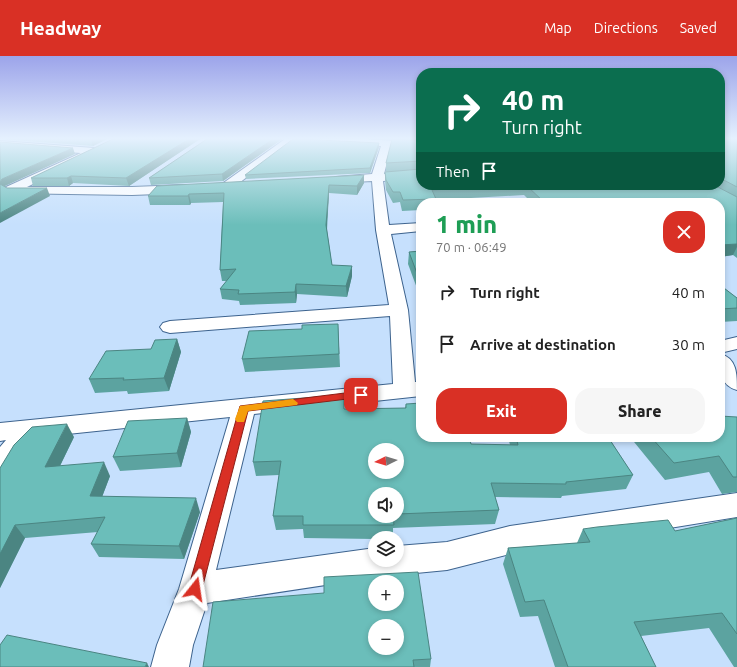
<!DOCTYPE html>
<meta charset="utf-8">
<style>
body{margin:0;font-family:Ubuntu,sans-serif;background:#f6f6f6;color:#222;height:100vh;display:flex;flex-direction:column;font-size:15px;white-space:nowrap}
*{box-sizing:border-box;margin:0}
p{font-size:13px;color:#767676}
.icon{flex:none;width:22px;height:22px;fill:none;stroke:currentColor;stroke-width:2;stroke-linecap:round;stroke-linejoin:round}
.map{position:relative;flex:1;overflow:hidden}
.panel{position:absolute;left:416px;top:142px;width:309px;height:244px;display:flex;flex-direction:column;background:#fff;border-radius:16px;box-shadow:0 2px 6px #0003}
.panel>*{flex:none}
.top-card{position:absolute;left:416px;top:12px;width:309px;height:122px;border-radius:16px;box-shadow:0 2px 6px #0003;background:#0b6e4f;color:#fff;overflow:hidden}
.needle{width:26px;rotate:265deg}
.tools{position:absolute;left:368px;top:387px;display:grid;gap:8px}
.tools a{display:grid;place-items:center;width:36px;height:36px;border-radius:50%;background:#fff;box-shadow:0 2px 6px #0003;font-size:20px}
.pin{position:absolute;display:grid;place-items:center;width:34px;height:34px;color:#fff;margin:-17px;border-radius:8px;box-shadow:0 2px 6px #0006}
.me{position:absolute;width:44px;margin:-22px;rotate:15deg;stroke-linejoin:round;filter:drop-shadow(0 0 3px #0008)}
.turn{display:flex;align-items:center;gap:14px;height:84px;padding:0 20px;font-size:18px}
.turn .icon{width:52px;height:52px;stroke-width:2.5}
.turn b{display:block;font-size:28px;line-height:34px}
.then{display:flex;align-items:center;height:38px;padding:0 20px;background:#0003;gap:8px;font-size:15px}
.round{display:grid;place-items:center;flex:none;width:42px;height:42px;border-radius:16px;background:#f6f6f6}
.summary{display:flex;align-items:center;justify-content:space-between;height:68px;padding:0 20px}
h1{font-size:24px;font-weight:800;line-height:30px;color:#1e9e55}
.action{display:flex;gap:8px;margin-top:auto;padding:8px 20px}
.action a{flex:1;height:46px;border-radius:16px;background:#d93025;color:#fff;font-size:16px;font-weight:800;line-height:46px;text-align:center}
.action a+a{background:#f6f6f6;color:#222}
ul{padding:0;list-style:none}
li{display:flex;align-items:center;gap:12px;height:52px;padding:0 20px}
li div{flex:1}
li b{display:block;font-size:15px}
li em{font-style:normal}
header{display:flex;align-items:center;gap:24px;box-sizing:border-box;height:56px;padding:0 20px;background:#d93025;color:#fff}
header strong{font-size:19px}
nav{display:flex;gap:22px;margin-inline-start:auto;font-size:14px}
.map>svg:first-child{display:block}
.lines{fill:none;stroke-linecap:round;stroke-linejoin:round}
.minor-casing{stroke:#3d638e;stroke-width:2}
.minor{fill:#fff;fill-rule:evenodd}
.wall{fill:#5ca3a0;fill-rule:evenodd}
.shaded-wall{fill:#4b8582}
.building{fill:#6bbeba;stroke:#4b8582;fill-rule:evenodd}
.route{fill:#d93025;stroke:#8d1f18}
.slow{fill:#f59e0b}
</style>
<header>
<strong>Headway</strong>
<nav><a>Map</a><a>Directions</a><a>Saved</a></nav>
</header>
<div class="map">
<svg width="737" height="611" viewBox="0 0 737 611">
<rect width="100%" height="100%" fill="#c6e0fd"/>
<g class="lines">
<defs>
<g id="minor">
<polygon points="285,83 296,83 230,134 222,134 220,131 222,128"/>
<polygon points="296,83 360,83 421,86 421,92 391,90 384,118 421,116 421,122 383,125 389,169 421,167 421,175 391,178 408,254 415,326 421,326 421,340 254,358 216,514 375,492 375,504 397,504 397,490 447,486 510,470 737,437 737,461 510,498 447,514 385,520 207,547 193,589 189,611 151,611 157,589 179,533 230,361 39,381 9,414 0,417 0,391 6,384 0,385 0,367 393,328 390,260 170,277 163,275 160,271 163,267 170,265 389,249 376,174 372,125 336,127 330,124 336,121 372,118 381,90 301,86"/>
<polygon points="0,85 94,92 99,95 27,131 132,131 183,129 189,133 183,137 132,139 6,137 4,134 6,131 81,97 0,91"/>
<polygon points="737,281 737,293 720,297 720,285"/>
<path d="M 720,298 C 737,302 737,318 737,334 C 719,329 720,313 720,298 Z"/>
</g>
</defs>
<!-- minor casing -->
<use href="#minor" class="minor-casing"/>
<!-- minor -->
<use href="#minor" class="minor"/>
</g>
<!-- wall -->
<g class="wall">
<polygon points="0,83 107,83 93,90"/>
<polygon points="113,83 200,83 129,130 73,127 69,130 33,130 31,122"/>
<polygon points="207,83 282,83 223,125 151,129 149,122"/>
<polygon points="392,83 421,83 421,84 394,83 421,85 421,129 720,129 720,83 737,83 737,202 733,199 720,201 720,147 532,147 524,139 436,144 436,147 421,147 421,154 402,155 400,146 393,147 386,134 385,125 385,116 386,116 386,107"/>
<polygon points="301,84 379,91 370,117 246,123 245,119"/>
<polygon points="364,119 364,127 357,139 329,137 327,174 332,209 352,220 347,241 297,238 296,247 240,249 239,245 222,243 220,233 227,225 222,225 220,214 223,146 191,147 190,149 150,149 148,140"/>
<polygon points="421,195 421,243 408,208 409,196"/>
<polygon points="720,229 737,242 737,265 720,266"/>
<polygon points="338,268 340,311 245,316 242,303 302,273"/>
<polygon points="177,283 181,296 169,335 128,338 127,335 95,337 89,323 151,293"/>
<path d="M 406,348 L 471,388 L 510,389 L 508,381 L 608,381 L 633,419 L 626,433 L 562,440 L 561,442 L 495,441 L 499,454 L 495,468 L 393,472 L 393,482 L 375,482 L 375,483 L 304,482 L 303,473 L 276,474 L 273,460 L 279,419 L 256,420 L 253,406 L 345,353 L 405,352 ZM 397,438 L 397,460 L 375,460 Z"/>
<polygon points="737,361 737,436 722,438 709,416 665,424 630,381 720,381"/>
<polygon points="187,362 191,376 181,411 120,415 113,401"/>
<polygon points="74,381 60,410 110,420 102,441 200,456 184,503 99,501 91,488 98,476 25,482 0,532 0,412"/>
<polygon points="737,462 737,611 734,611 709,572 641,580 656,611 555,611 538,560 520,561 503,508 508,492 577,487 583,473 675,475"/>
<polygon points="431,603 430,611 203,611"/>
</g>
<!-- shaded-wall -->
<g class="shaded-wall">
<polygon points="93,83 107,83 93,90 91,84"/>
<polygon points="189,83 200,83 129,130 126,122"/>
<polygon points="273,83 282,83 223,125 222,118"/>
<polygon points="379,87 379,91 370,117 370,112"/>
<polygon points="73,92 75,98 5,130 3,134 0,129 0,126 2,123"/>
<polygon points="364,119 364,127 357,139 357,130"/>
<polygon points="71,120 73,127 69,130 67,122"/>
<polygon points="329,129 329,137 326,179 326,169"/>
<polygon points="47,132 50,140 0,167 0,157"/>
<polygon points="189,138 191,147 190,149 188,140"/>
<polygon points="737,188 737,191 733,199 720,201 720,189"/>
<polygon points="352,210 352,220 347,241 346,230"/>
<polygon points="296,228 297,238 296,247 295,236"/>
<polygon points="177,283 181,296 169,335 164,322"/>
<polygon points="187,362 191,376 181,411 177,397"/>
<polygon points="67,368 74,381 53,424 45,411"/>
<polygon points="104,406 110,420 97,454 90,440"/>
<polygon points="196,442 200,456 184,503 179,490"/>
<polygon points="15,469 25,482 0,532 0,498"/>
<polygon points="147,607 149,611 145,611"/>
</g>
<!-- building -->
<g class="building">
<polygon points="74,83 93,83 91,84"/>
<polygon points="113,83 189,83 126,122 71,120 67,122 31,122"/>
<polygon points="207,83 273,83 222,118 149,122"/>
<polygon points="293,83 300,83 379,87 370,112 245,119"/>
<polygon points="392,83 421,85 421,105 386,107"/>
<polygon points="720,83 737,83 737,131 720,122"/>
<polygon points="0,86 73,92 2,123 0,126"/>
<polygon points="421,113 421,129 520,129 432,134 436,143 403,144 400,136 393,136 386,124 385,116"/>
<polygon points="364,119 357,130 329,129 326,169 332,209 352,210 346,230 296,228 295,236 238,238 239,234 220,233 236,213 220,214 224,137 189,138 188,140 148,140 157,130"/>
<polygon points="0,128 7,132 47,132 0,157"/>
<polygon points="526,129 714,129 737,141 737,188 720,189 720,147 545,147"/>
<polygon points="421,195 421,228 409,196"/>
<polygon points="720,229 737,242 737,252 720,253"/>
<polygon points="338,268 339,298 242,303 249,275 302,273 302,269"/>
<polygon points="177,283 164,322 123,324 124,322 89,323 106,295 151,293 155,284"/>
<path d="M 344,339 L 344,353 L 406,352 L 406,348 L 421,347 L 421,381 L 469,381 L 471,388 L 518,389 L 516,381 L 608,381 L 633,419 L 566,426 L 566,428 L 491,427 L 499,454 L 397,458 L 397,438 L 375,438 L 375,460 L 393,460 L 394,469 L 303,469 L 303,460 L 273,460 L 281,405 L 253,406 L 263,345 ZM 375,394 L 397,394 L 397,416 L 375,416 Z"/>
<polygon points="720,360 737,361 737,421 733,421 719,400 674,407 651,381 720,381"/>
<polygon points="187,362 177,397 113,401 128,365"/>
<polygon points="67,368 45,411 104,406 90,440 196,442 179,490 91,488 105,461 15,469 0,498 0,412 14,389 32,371"/>
<polygon points="737,462 737,578 722,557 634,566 656,611 568,611 544,544 525,546 508,492 590,486 583,473 597,471 668,464 675,475"/>
<path d="M 418,516 L 431,603 L 413,604 L 414,611 L 203,611 L 213,546 L 324,537 L 324,521 ZM 375,526 L 397,526 L 397,548 L 375,548 ZM 375,570 L 397,570 L 397,592 L 375,592 Z"/>
<polygon points="7,579 147,607 145,611 0,611 0,589"/>
</g>
<!-- sky -->
<linearGradient id="sky" x2="0" y2="1"><stop stop-color="#9ca4ea"/><stop offset="0.49" stop-color="#e5f1fe"/><stop offset="1" stop-color="#e5f1fe" stop-opacity="0"/></linearGradient>
<rect width="737" height="169" fill="url(#sky)"/>
<!-- route -->
<polygon class="route" points="361,335 364,336 366,339 364,341 248,355 202,533 200,538 195,540 190,538 188,533 240,350"/>
<!-- slow -->
<polygon class="slow" points="293,343 298,347 297,349 248,355 244,366 237,366 235,363 240,350"/>
</svg>
<div class="tools">
<a><svg class="needle" viewBox="-14 -14 28 28"><path d="M0-13l5 13h-10z" fill="#e53935"/><path d="M0 13l5-13h-10z" fill="#767676"/></svg></a>
<a><svg class="icon" aria-label="sound" viewBox="0 0 24 24"><path d="M4 9h4l5-4v14l-5-4H4zM17 9q2 3 0 6"/></svg></a>
<a><svg class="icon" aria-label="layers" viewBox="0 0 24 24"><path d="M12 4l9 5-9 5-9-5zM3 14l9 5 9-5"/></svg></a>
<a>+</a>
<a>−</a>
</div>
<div class="pin" style="left:361px;top:339px;background:#d93025"><svg class="icon" aria-label="arrive" viewBox="0 0 24 24"><path d="M6 21V4h12l-3 4 3 4H6"/></svg></div>
<svg class="me" style="left:195px;top:533px" viewBox="-20 -20 40 40"><path d="M0-17L14 15 0 8-14 15z" fill="#d93025" stroke="#fff" stroke-width="4"/></svg>
<div class="top-card">
<div class="turn"><svg class="icon" aria-label="right" viewBox="0 0 24 24"><path d="M7 20v-9h11M14 6l5 5-5 5"/></svg><div><b>40 m</b>Turn right</div></div>
<div class="then">Then<svg class="icon" aria-label="arrive" viewBox="0 0 24 24"><path d="M6 21V4h12l-3 4 3 4H6"/></svg></div>
</div>
<section class="panel">
<div class="summary"><div><h1>1 min</h1><p>70 m · 06:49</p></div><a class="round" style="background:#d93025;color:#fff"><svg class="icon" aria-label="close" viewBox="0 0 24 24"><path d="M6 6l12 12M18 6L6 18"/></svg></a></div>
<ul>
<li><svg class="icon" aria-label="right" viewBox="0 0 24 24"><path d="M7 20v-9h11M14 6l5 5-5 5"/></svg><div><b>Turn right</b></div><em>40 m</em></li>
<li><svg class="icon" aria-label="arrive" viewBox="0 0 24 24"><path d="M6 21V4h12l-3 4 3 4H6"/></svg><div><b>Arrive at destination</b></div><em>30 m</em></li>
</ul>
<div class="action"><a>Exit</a><a>Share</a></div>
</section>
</div>
